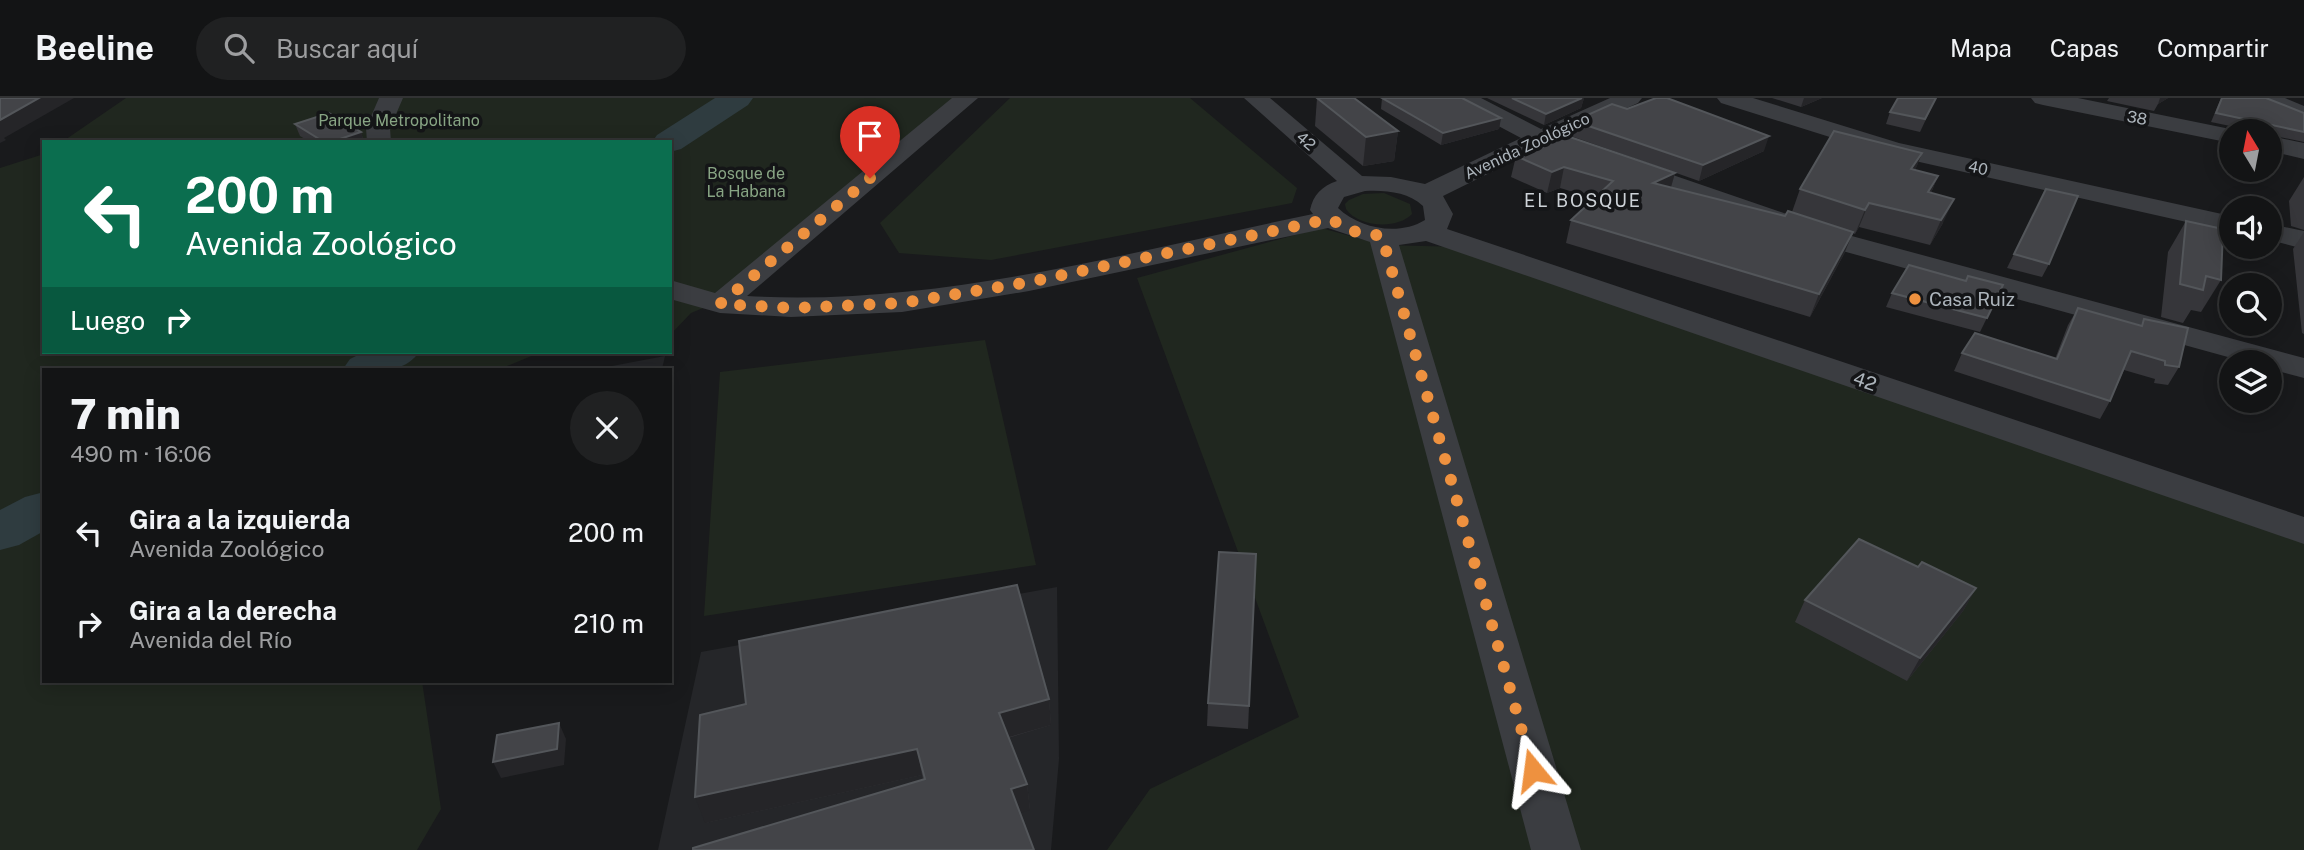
<!DOCTYPE html>
<html lang="es">
<meta charset="utf-8">
<style>
body{margin:0;font-family:"Public Sans",sans-serif;background:#202122;color:#f1f3f6;height:100vh;display:flex;flex-direction:column;font-size:26px;white-space:nowrap}
*{box-sizing:border-box;margin:0}
p{font-size:23px;color:#9d9ea0}
.icon{flex:none;width:38px;height:38px;fill:none;stroke:currentColor;stroke-width:2;stroke-linecap:round;stroke-linejoin:round}
.map{position:relative;flex:1;overflow:hidden}
.panel{position:absolute;left:42px;top:270px;width:630px;height:315px;display:flex;flex-direction:column;background:#131415;border-radius:0px;box-shadow:0 4px 18px #0003,0 0 0 2px #323334}
.panel>*{flex:none}
.hud{position:absolute;left:42px;top:42px;width:630px;height:214px;border-radius:0px;box-shadow:0 4px 18px #0003,0 0 0 2px #323334;background:#0b6e4f;color:#fff;overflow:hidden}
.needle{width:46px;rotate:350deg}
.tools{position:absolute;left:2219px;top:21px;display:grid;gap:14px}
.tools a{display:grid;place-items:center;width:63px;height:63px;border-radius:50%;background:#131415;box-shadow:0 4px 18px #0003,0 0 0 2px #323334;font-size:35px}
.pin{position:absolute;display:grid;place-items:center;width:60px;height:60px;color:#fff;margin:-72px -30px;border-radius:50% 50% 50% 0;rotate:-45deg;box-shadow:0 0 7px #0007}
.pin .icon{rotate:45deg}
.me{position:absolute;width:77px;margin:-38px;rotate:344deg;stroke-linejoin:round;filter:drop-shadow(0 0 5px #0008)}
.turn{display:flex;align-items:center;gap:24px;height:147px;padding:0 28px;font-size:32px}
.turn .icon{width:91px;height:91px;stroke-width:2.5}
.turn b{display:block;font-size:49px;line-height:60px}
.then{display:flex;align-items:center;height:66px;padding:0 28px;background:#0003;gap:14px;font-size:26px}
.round{display:grid;place-items:center;flex:none;width:74px;height:74px;border-radius:37px;background:#202122}
.headline{display:flex;align-items:center;justify-content:space-between;height:119px;padding:0 28px}
h1{font-size:42px;font-weight:800;line-height:52px}
ul{padding:0;list-style:none}
li{display:flex;align-items:center;gap:21px;height:91px;padding:0 28px}
li div{flex:1}
li b{display:block;font-size:26px}
li em{font-style:normal}
header{display:flex;align-items:center;gap:42px;box-sizing:border-box;height:98px;padding:0 35px;background:#131415;border-bottom:2px solid #323334}
header strong{font-size:33px}
nav{display:flex;gap:38px;margin-inline-start:auto;font-size:24px}
.search{width:490px;height:63px;background:#202122;display:flex;align-items:center;gap:18px;box-sizing:border-box;padding:0 24px;border-radius:38px;color:#9d9ea0;font-size:26px}
.map>svg:first-child{display:block}
.built{fill:#252629}
.green{fill:#20271f}
.lines{fill:none;stroke-linecap:round;stroke-linejoin:round}
.river{fill:#2f3c40;fill-rule:evenodd}
.minor{fill:#3b3d41;fill-rule:evenodd}
.wall{fill:#36363a}
.shaded-wall{fill:#252528}
.building{fill:#434448;stroke:#53565a;stroke-width:2}
.route{stroke:#ee913f;stroke-width:12;stroke-dasharray:0 21.6}
.poi-dot{fill:#ee913f;stroke:#141517;stroke-width:2.5}
.labels{text-anchor:middle;dominant-baseline:central;stroke-width:7;stroke-linejoin:round;paint-order:stroke}
.far-street-label{font-size:16px;fill:#acb4bb;stroke:#141517}
.far-park-label{font-size:16px;fill:#88a584;stroke:#141517}
.far-neighbourhood-label{font-size:18px;letter-spacing:2px;fill:#cdd2d7;stroke:#141517}
.poi-label{font-size:19px;fill:#acb4bb;stroke:#141517;text-anchor:start}
.street-label{font-size:19px;fill:#acb4bb;stroke:#141517}
</style>
<header>
<strong>Beeline</strong>
<div class="search"><svg class="icon" aria-label="search" viewBox="0 0 24 24"><circle cx="10" cy="10" r="6"/><path d="M15 15l6 6"/></svg>Buscar aquí</div>
<nav><a>Mapa</a><a>Capas</a><a>Compartir</a></nav>
</header>
<div class="map">
<svg width="2304" height="752" viewBox="0 0 2304 752">
<rect width="100%" height="100%" fill="#191a1c"/>
<!-- built -->
<g class="built">
<polygon points="665,258 662,271 596,271"/>
<polygon points="1057,489 1059,661 1051,752 658,752 701,554"/>
</g>
<!-- green -->
<g class="green">
<polygon points="126,0 966,0 720,203 691,215 670,237 670,44 62,44"/>
<polygon points="1010,0 1190,0 1297,90 1292,105 991,162 899,155 880,125"/>
<polygon points="44,56 44,254 553,254 541,254 500,271 44,271 44,583 422,583 441,711 417,752 0,752 0,70"/>
<path d="M 1384,95 L 1410,106 L 1412,116 C 1397,132 1358,129 1346,111 L 1345,106 L 1349,102 L 1363,96 Z"/>
<polygon points="1321,130 1383,147 1462,149 2304,436 2304,752 1107,752 1150,691 1299,619 1137,180"/>
<polygon points="985,242 1036,467 704,518 720,274"/>
</g>
<g class="lines">
<!-- river -->
<g class="river">
<polygon points="715,0 753,0 748,7 681,51 670,54 670,44 652,44 657,37"/>
<path d="M 364,254 L 419,254 C 402,279 370,271 343,271 L 350,261 Z"/>
<polygon points="44,394 44,433 19,447 0,452 0,412 25,399"/>
</g>
<!-- minor -->
<g class="minor">
<polygon points="379,0 403,0 390,30 391,44 367,44 366,30"/>
<path d="M 952,0 L 978,0 L 747,198 C 937,209 1129,154 1313,116 L 1310,112 C 1313,97 1322,88 1337,83 L 1244,0 L 1270,0 L 1362,78 L 1391,79 L 1425,86 L 1521,40 L 1455,5 L 1451,0 L 1481,0 L 1541,31 L 1610,0 L 1642,0 L 1638,5 L 1562,39 L 1848,137 L 2304,260 L 2304,280 L 2270,271 L 2270,264 L 2246,264 L 1828,149 L 1542,49 L 1443,98 L 1453,116 L 1447,131 L 2304,419 L 2304,446 L 1426,143 L 1399,147 L 1581,752 L 1531,752 L 1370,144 L 1328,130 L 1029,193 L 902,214 L 791,219 L 720,215 L 670,201 L 670,182 L 715,195 ZM 1365,93 C 1386,92 1408,94 1423,108 L 1425,122 C 1399,138 1360,131 1338,110 L 1344,99 Z"/>
<polygon points="1717,0 1753,0 1899,45 2231,118 2231,134 1884,56 1721,5"/>
<polygon points="2031,0 2078,0 2240,33 2231,33 2231,45 2043,7 2035,5"/>
<polygon points="2254,0 2285,0 2304,8 2304,24 2258,5"/>
<polygon points="2270,38 2304,45 2304,61 2270,53"/>
<polygon points="2270,126 2304,133 2304,151 2270,142"/>
</g>
</g>
<!-- wall -->
<g class="wall">
<polygon points="1317,0 1398,33 1394,63 1363,68 1315,28"/>
<polygon points="1382,0 1501,20 1499,31 1441,47 1381,11"/>
<polygon points="1487,0 1584,0 1581,10 1544,27"/>
<polygon points="1772,0 1822,0 1801,9"/>
<polygon points="1936,0 1920,34 1886,26 1890,14"/>
<polygon points="2109,0 2168,0 2158,6 2154,13 2107,3"/>
<polygon points="2221,0 2266,0 2304,15 2304,44 2270,37 2270,33 2254,33 2211,24"/>
<polygon points="1627,11 1764,53 1699,83 1571,38 1574,23"/>
<polygon points="295,26 361,34 364,44 310,44 300,38"/>
<polygon points="1922,55 1915,72 1938,78 1931,95 1943,125 1930,147 1859,129 1855,136 1853,135 1844,156 1810,219 1566,145 1571,122 1594,100 1560,90 1547,95 1511,79 1516,58 1675,75 1671,89 1785,118 1792,114 1800,91"/>
<polygon points="2304,79 2304,132 2291,128 2289,103"/>
<polygon points="2046,91 2049,166 2042,179 2007,170"/>
<polygon points="2186,123 2221,182 2201,214 2191,212 2183,225 2161,219 2168,154"/>
<polygon points="2304,134 2304,236 2302,235 2293,151"/>
<polygon points="1966,183 2003,187 1980,234 1886,209 1892,195"/>
<polygon points="2078,210 2141,227 2144,221 2179,269 2168,287 2154,285 2155,281 2124,272 2110,303 2100,321 1954,273 1962,255 2055,261 2068,227"/>
<polygon points="1918,469 1976,490 1963,513 1907,583 1795,524 1805,502"/>
<polygon points="1049,601 1051,627 1008,640 1027,686 1030,712 923,681 922,677 705,725"/>
<polygon points="1208,605 1249,608 1248,631 1207,628"/>
</g>
<!-- shaded-wall -->
<g class="shaded-wall">
<polygon points="39,0 74,0 4,40 6,42 0,45 0,22"/>
<polygon points="1582,0 1584,0 1581,10 1544,27 1546,16"/>
<polygon points="1804,0 1822,0 1801,9"/>
<polygon points="2160,0 2168,0 2158,6"/>
<polygon points="1501,20 1499,31 1441,47 1443,35"/>
<polygon points="1398,33 1394,63 1363,68 1366,39"/>
<polygon points="361,34 364,44 331,44"/>
<polygon points="1769,38 1764,53 1699,83 1703,67"/>
<polygon points="1922,55 1913,78 1911,71"/>
<polygon points="1564,69 1560,90 1547,95 1552,74"/>
<polygon points="1675,75 1669,96 1653,85"/>
<polygon points="1938,78 1928,102 1918,118 1928,94"/>
<polygon points="1954,101 1943,125 1930,147 1941,122"/>
<polygon points="1869,105 1859,129 1855,136 1865,112"/>
<polygon points="1853,134 1844,156 1810,219 1819,196"/>
<polygon points="1976,490 1963,513 1907,583 1920,560"/>
<polygon points="1049,601 1051,627 1002,641 999,615"/>
<polygon points="559,625 566,641 564,667 501,680 493,664"/>
<polygon points="917,651 922,677 705,725 695,699"/>
<polygon points="1027,686 1030,712 1014,717 1011,691"/>
</g>
<!-- building -->
<g class="building">
<polygon points="0,0 39,0 0,22"/>
<polygon points="1317,0 1354,0 1398,33 1366,39"/>
<polygon points="1382,0 1462,0 1501,20 1443,35"/>
<polygon points="1512,0 1582,0 1546,16"/>
<polygon points="1656,0 1667,0 1769,38 1703,67 1574,23 1612,6 1627,11"/>
<polygon points="1898,0 1936,0 1925,21 1890,14"/>
<polygon points="2222,0 2266,0 2304,15 2304,34 2216,15"/>
<polygon points="329,15 361,34 331,44 324,44 295,26"/>
<polygon points="1834,33 1922,55 1911,71 1938,78 1928,94 1954,101 1941,122 1869,105 1865,112 1800,91"/>
<polygon points="1567,38 1675,75 1653,85 1785,118 1788,113 1853,134 1819,196 1571,122 1613,83 1564,69 1552,74 1516,58"/>
<polygon points="2046,91 2078,98 2049,166 2014,156"/>
<polygon points="2186,123 2223,131 2221,182 2206,178 2203,192 2180,186"/>
<polygon points="1909,167 1966,183 1968,178 2003,187 1987,220 1892,195"/>
<polygon points="2078,210 2142,228 2144,221 2188,230 2179,269 2165,267 2165,263 2131,253 2110,303 1962,255 1975,235 2057,261"/>
<polygon points="1859,441 1918,469 1922,464 1976,490 1920,560 1805,502"/>
<polygon points="1219,454 1256,456 1249,608 1208,605"/>
<polygon points="1017,487 1049,601 999,615 1027,686 1011,691 1034,752 693,752 693,750 925,681 917,651 695,699 700,617 746,606 739,543"/>
<polygon points="559,625 557,651 493,664 497,637"/>
</g>
<g class="lines">
<!-- route -->
<polyline class="route" points="870,80 720,206 791,210 902,205 1029,184 1330,121 1352,133 1382,138 1533,672"/>
</g>
<!-- markers -->
<circle class="poi-dot" cx="1915" cy="201" r="7"/>
<g class="labels">
<!-- far-street labels -->
<g class="far-street-label">
<text transform="translate(2137 20) rotate(11)">38</text>
<text transform="translate(1306 43) rotate(41)">42</text>
<text transform="translate(1527 48) rotate(-25)">Avenida Zoológico</text>
<text transform="translate(1978 70) rotate(12)">40</text>
</g>
<!-- far-park labels -->
<g class="far-park-label">
<text x="399" y="22">Parque Metropolitano</text>
<text x="746" y="75">Bosque de<tspan x="746" dy="18">La Habana</tspan></text>
</g>
<!-- far-neighbourhood labels -->
<g class="far-neighbourhood-label">
<text x="1583" y="102">EL BOSQUE</text>
</g>
<!-- poi labels -->
<g class="poi-label">
<text x="1929" y="201">Casa Ruiz</text>
</g>
<!-- street labels -->
<g class="street-label">
<text transform="translate(1865 283) rotate(19)">42</text>
</g>
</g>
</svg>
<div class="tools">
<a><svg class="needle" viewBox="-14 -14 28 28"><path d="M0-13l5 13h-10z" fill="#e53935"/><path d="M0 13l5-13h-10z" fill="#9d9ea0"/></svg></a>
<a><svg class="icon" aria-label="sound" viewBox="0 0 24 24"><path d="M4 9h4l5-4v14l-5-4H4zM17 9q2 3 0 6"/></svg></a>
<a><svg class="icon" aria-label="search" viewBox="0 0 24 24"><circle cx="10" cy="10" r="6"/><path d="M15 15l6 6"/></svg></a>
<a><svg class="icon" aria-label="layers" viewBox="0 0 24 24"><path d="M12 4l9 5-9 5-9-5zM3 14l9 5 9-5"/></svg></a>
</div>
<div class="pin" style="left:870px;top:80px;background:#d93025"><svg class="icon" aria-label="arrive" viewBox="0 0 24 24"><path d="M6 21V4h12l-3 4 3 4H6"/></svg></div>
<svg class="me" style="left:1533px;top:672px" viewBox="-20 -20 40 40"><path d="M0-17L14 15 0 8-14 15z" fill="#ee913f" stroke="#fff" stroke-width="4"/></svg>
<div class="hud">
<div class="turn"><svg class="icon" aria-label="left" viewBox="0 0 24 24"><path d="M17 20v-9H6M10 6l-5 5 5 5"/></svg><div><b>200 m</b>Avenida Zoológico</div></div>
<div class="then">Luego<svg class="icon" aria-label="right" viewBox="0 0 24 24"><path d="M7 20v-9h11M14 6l5 5-5 5"/></svg></div>
</div>
<section class="panel">
<div class="headline"><div><h1>7 min</h1><p>490 m · 16:06</p></div><a class="round"><svg class="icon" aria-label="close" viewBox="0 0 24 24"><path d="M6 6l12 12M18 6L6 18"/></svg></a></div>
<ul>
<li><svg class="icon" aria-label="left" viewBox="0 0 24 24"><path d="M17 20v-9H6M10 6l-5 5 5 5"/></svg><div><b>Gira a la izquierda</b><p>Avenida Zoológico</p></div><em>200 m</em></li>
<li><svg class="icon" aria-label="right" viewBox="0 0 24 24"><path d="M7 20v-9h11M14 6l5 5-5 5"/></svg><div><b>Gira a la derecha</b><p>Avenida del Río</p></div><em>210 m</em></li>
</ul>
</section>
</div>
